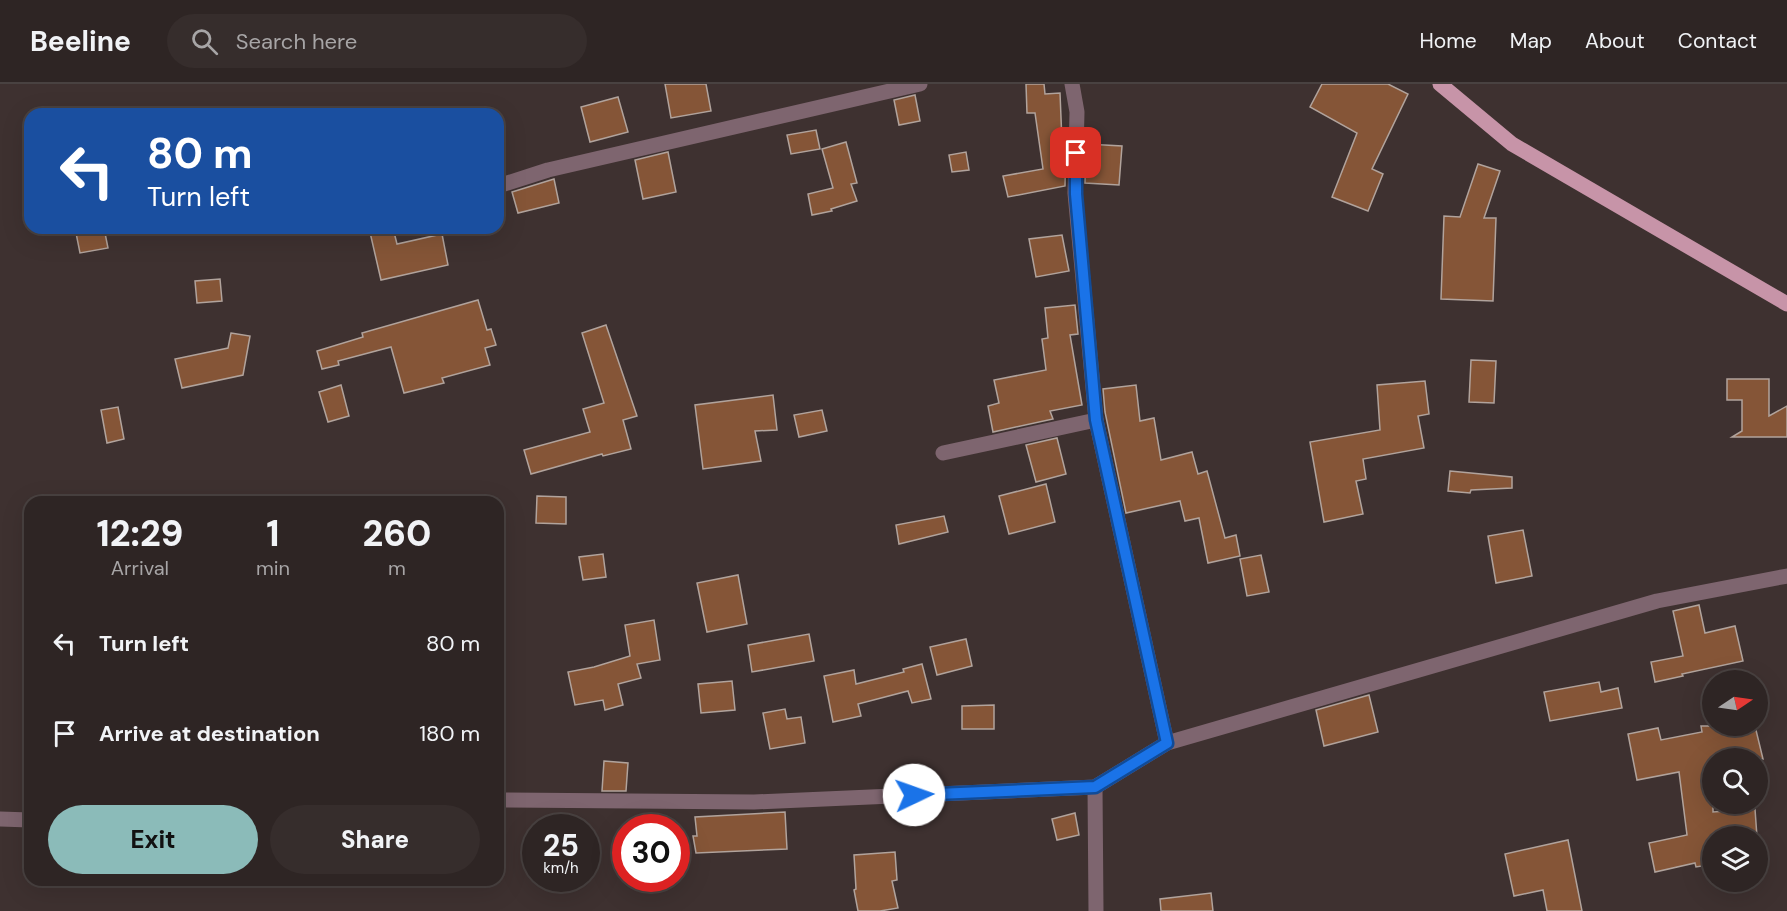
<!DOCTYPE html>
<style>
body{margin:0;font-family:"DM Sans",sans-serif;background:#362d2c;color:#f1f3f6;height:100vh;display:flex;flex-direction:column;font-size:22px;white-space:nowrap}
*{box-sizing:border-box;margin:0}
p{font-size:20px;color:#a7a5a6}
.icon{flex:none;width:33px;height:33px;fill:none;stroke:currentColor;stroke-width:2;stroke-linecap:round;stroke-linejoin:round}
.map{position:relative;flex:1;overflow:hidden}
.drawer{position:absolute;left:24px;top:412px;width:480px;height:390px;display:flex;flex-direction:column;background:#2e2524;border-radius:18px;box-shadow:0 6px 24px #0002,0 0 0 2px #494241}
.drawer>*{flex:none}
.banner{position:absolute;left:24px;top:24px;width:480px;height:126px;border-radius:18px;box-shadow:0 6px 24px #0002,0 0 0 2px #494241;background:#1a4fa0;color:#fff;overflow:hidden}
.needle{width:39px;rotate:77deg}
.fabs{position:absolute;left:1702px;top:586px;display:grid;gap:12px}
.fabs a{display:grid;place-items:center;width:66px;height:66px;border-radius:50%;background:#2e2524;box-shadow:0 6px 24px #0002,0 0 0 2px #494241;font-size:30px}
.speed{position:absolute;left:522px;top:730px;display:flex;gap:12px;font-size:30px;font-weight:700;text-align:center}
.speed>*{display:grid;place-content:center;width:78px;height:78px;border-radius:50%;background:#2e2524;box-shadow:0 6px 24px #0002,0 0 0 2px #494241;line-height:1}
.speed small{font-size:15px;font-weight:400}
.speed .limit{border:9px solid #d22;background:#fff;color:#111}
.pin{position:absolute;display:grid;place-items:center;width:51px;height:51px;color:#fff;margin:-26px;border-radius:12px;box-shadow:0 3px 9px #0006}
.me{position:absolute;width:66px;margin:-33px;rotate:87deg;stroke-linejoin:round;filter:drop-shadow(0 0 4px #0008)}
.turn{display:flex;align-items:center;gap:21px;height:126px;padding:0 24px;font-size:27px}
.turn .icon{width:78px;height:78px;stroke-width:2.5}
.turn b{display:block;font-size:42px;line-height:51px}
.eta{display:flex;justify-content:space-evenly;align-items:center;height:102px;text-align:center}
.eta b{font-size:36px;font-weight:800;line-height:42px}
.cta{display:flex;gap:12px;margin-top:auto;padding:12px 24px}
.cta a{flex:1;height:69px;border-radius:36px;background:#8bbbb9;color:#111;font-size:24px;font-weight:800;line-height:69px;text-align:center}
.cta a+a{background:#362d2c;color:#f1f3f6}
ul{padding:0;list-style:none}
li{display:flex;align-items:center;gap:18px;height:90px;padding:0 24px}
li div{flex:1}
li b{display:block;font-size:22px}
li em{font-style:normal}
header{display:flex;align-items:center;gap:36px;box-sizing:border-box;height:84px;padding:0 30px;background:#2e2524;border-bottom:2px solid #494241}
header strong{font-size:28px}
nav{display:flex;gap:33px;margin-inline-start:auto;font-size:21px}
.search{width:420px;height:54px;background:#362d2c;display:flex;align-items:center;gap:15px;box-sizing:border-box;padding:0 21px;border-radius:33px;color:#a7a5a6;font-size:22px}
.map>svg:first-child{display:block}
.building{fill:#855537;stroke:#b1a39c;stroke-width:1.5}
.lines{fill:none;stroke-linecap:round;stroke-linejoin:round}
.minor{stroke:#7e656f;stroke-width:15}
.major{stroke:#c794a8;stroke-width:15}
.route-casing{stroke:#114b97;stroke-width:15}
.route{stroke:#1a73e8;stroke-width:10}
</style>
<header>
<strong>Beeline</strong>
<div class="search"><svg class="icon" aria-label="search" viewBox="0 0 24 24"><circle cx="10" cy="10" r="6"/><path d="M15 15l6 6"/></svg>Search here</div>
<nav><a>Home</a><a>Map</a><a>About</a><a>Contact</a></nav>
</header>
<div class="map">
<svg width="1787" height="827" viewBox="0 0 1787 827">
<rect width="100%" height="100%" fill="#3e3130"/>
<!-- building -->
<g class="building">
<polygon points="665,0 706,0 711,27 671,34"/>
<polygon points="1026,0 1044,0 1045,10 1060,9 1062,58 1066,59 1065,102 1008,113 1003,92 1043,85 1035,29 1027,29"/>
<polygon points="1322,0 1388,0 1408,10 1372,85 1383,90 1368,127 1332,113 1357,49 1310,23"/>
<polygon points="915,11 920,37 899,41 894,16"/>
<polygon points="618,13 628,48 590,58 581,23"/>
<polygon points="816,46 820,65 791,70 787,51"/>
<polygon points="846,58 857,99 851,100 857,117 831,125 832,127 812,131 808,110 833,104 822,65"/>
<polygon points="1086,60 1122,62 1119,101 1085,99"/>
<polygon points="668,68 676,108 643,115 635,76"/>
<polygon points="966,68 969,86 952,88 949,71"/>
<polygon points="1478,80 1500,87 1484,134 1496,134 1493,217 1441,215 1444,132 1460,133"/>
<polygon points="554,95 559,119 518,129 512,108"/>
<polygon points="75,144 104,144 108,164 80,169"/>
<polygon points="369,144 393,144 397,160 442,150 448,181 381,196"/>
<polygon points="1062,151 1069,187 1036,193 1029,155"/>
<polygon points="220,195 222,217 197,219 195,197"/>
<polygon points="478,216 487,246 491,245 496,261 485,264 490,281 442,294 444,299 404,309 391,263 338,277 339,281 322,285 317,267 363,253 362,249"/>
<polygon points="1075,221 1078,250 1070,251 1082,321 1050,327 1053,335 993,348 988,322 999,319 994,296 1046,286 1042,255 1048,254 1045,224"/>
<polygon points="606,241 637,332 623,336 631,365 603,372 602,370 531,390 524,366 590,348 583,325 604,319 582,249"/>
<polygon points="231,249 250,252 243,291 182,304 175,275 228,264"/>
<polygon points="1471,276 1496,277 1494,319 1469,318"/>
<polygon points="1727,295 1769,295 1769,332 1787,322 1787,353 1732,353 1742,347 1742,316 1727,316"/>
<polygon points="1425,297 1429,330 1418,332 1424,364 1363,375 1366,395 1356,397 1363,430 1324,438 1310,358 1380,346 1377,301"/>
<polygon points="341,301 349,332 328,338 319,308"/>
<polygon points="1136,301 1140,337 1154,334 1161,376 1192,368 1198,390 1207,387 1225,454 1236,451 1240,472 1208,479 1199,434 1185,437 1180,417 1126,429 1105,328 1103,305"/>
<polygon points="773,311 777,346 755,347 761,377 703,385 695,321"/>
<polygon points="118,323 124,355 107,359 101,326"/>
<polygon points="822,326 827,347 799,353 794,331"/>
<polygon points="1057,354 1066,390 1036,398 1026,361"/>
<polygon points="1450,387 1512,393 1512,404 1471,406 1470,409 1448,407"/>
<polygon points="1046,400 1055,438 1009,450 999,412"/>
<polygon points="537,412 566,413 566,440 536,439"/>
<polygon points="944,432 948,448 899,460 896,441"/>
<polygon points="1523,446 1532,492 1496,499 1488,452"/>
<polygon points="603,470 606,493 583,496 579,473"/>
<polygon points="1261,471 1269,508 1247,512 1240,475"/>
<polygon points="738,491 747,540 707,548 697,499"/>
<polygon points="1699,521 1705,549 1735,542 1743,577 1682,590 1683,592 1655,598 1651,578 1683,572 1673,527"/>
<polygon points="654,536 660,576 637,580 641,594 618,600 623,621 605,626 603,616 575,621 568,588 594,583 630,572 625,541"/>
<polygon points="809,550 814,577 752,588 748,561"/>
<polygon points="966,555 972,582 937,591 930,563"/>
<polygon points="922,580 931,615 912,619 908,607 858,620 861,632 833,638 824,592 854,586 856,600 904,588 903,585"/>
<polygon points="732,597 735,626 701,629 698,600"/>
<polygon points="1599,598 1601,608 1618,604 1622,624 1550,637 1544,608"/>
<polygon points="1369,611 1378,648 1324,662 1316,626"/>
<polygon points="994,621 994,645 962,645 962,622"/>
<polygon points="785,625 787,635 801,633 805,659 770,665 763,629"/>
<polygon points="1701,642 1755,642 1763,675 1713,675 1713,728 1755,725 1757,753 1713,753 1713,780 1696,783 1695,779 1655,788 1649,759 1687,751 1679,688 1637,696 1628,650 1658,644 1661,656 1702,648"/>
<polygon points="604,677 628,679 626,707 602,707"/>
<polygon points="785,728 787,765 696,769 693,752 697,752 695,733"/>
<polygon points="1075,729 1079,751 1057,756 1052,735"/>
<polygon points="1568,756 1582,827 1547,827 1543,806 1514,812 1505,770"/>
<polygon points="895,768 897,796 892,797 898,824 880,827 858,827 854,806 856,805 854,771"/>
<polygon points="1211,809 1213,827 1161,827 1160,815"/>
</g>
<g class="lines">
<!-- minor -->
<g class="minor">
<polyline points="1072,0 1077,28 1075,109 1096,336 1167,659"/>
<polyline points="498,102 548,86 920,0"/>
<polyline points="943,369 1096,336"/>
<polyline points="1095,703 1096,827"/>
<polyline points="498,716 754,718 1095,703 1167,659 1657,517 1787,492"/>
<polyline points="0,735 30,736"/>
</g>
<!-- major -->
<polyline class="major" points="1440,0 1512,60 1787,220"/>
</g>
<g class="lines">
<defs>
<polyline id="route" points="914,711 1095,703 1167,659 1096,336 1076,110 1076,69"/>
</defs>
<!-- route casing -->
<use href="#route" class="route-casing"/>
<!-- route -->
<use href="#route" class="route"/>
</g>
</svg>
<div class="fabs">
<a><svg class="needle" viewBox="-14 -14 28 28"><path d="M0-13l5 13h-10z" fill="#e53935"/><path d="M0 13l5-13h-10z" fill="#a7a5a6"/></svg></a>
<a><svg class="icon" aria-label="search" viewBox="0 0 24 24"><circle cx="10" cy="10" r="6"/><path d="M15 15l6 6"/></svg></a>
<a><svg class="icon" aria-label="layers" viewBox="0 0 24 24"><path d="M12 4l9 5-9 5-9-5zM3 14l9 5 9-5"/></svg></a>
</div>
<div class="speed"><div>25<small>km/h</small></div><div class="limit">30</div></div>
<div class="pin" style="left:1076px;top:69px;background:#d93025"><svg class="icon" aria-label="arrive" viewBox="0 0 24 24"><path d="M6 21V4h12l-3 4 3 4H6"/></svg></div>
<svg class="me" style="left:914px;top:711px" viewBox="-20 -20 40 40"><circle r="19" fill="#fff"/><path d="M0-13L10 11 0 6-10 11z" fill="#1a73e8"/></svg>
<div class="banner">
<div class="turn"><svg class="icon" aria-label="left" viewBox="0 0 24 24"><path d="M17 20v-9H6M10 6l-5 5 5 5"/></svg><div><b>80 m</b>Turn left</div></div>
</div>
<section class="drawer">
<div class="eta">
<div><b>12:29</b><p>Arrival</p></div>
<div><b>1</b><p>min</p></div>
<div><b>260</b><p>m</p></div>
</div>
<ul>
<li><svg class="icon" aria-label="left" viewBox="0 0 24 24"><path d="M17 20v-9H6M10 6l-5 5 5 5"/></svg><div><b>Turn left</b></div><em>80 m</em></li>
<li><svg class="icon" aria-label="arrive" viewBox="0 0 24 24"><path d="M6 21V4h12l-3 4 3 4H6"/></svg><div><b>Arrive at destination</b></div><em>180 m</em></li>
</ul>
<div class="cta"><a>Exit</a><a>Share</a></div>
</section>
</div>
